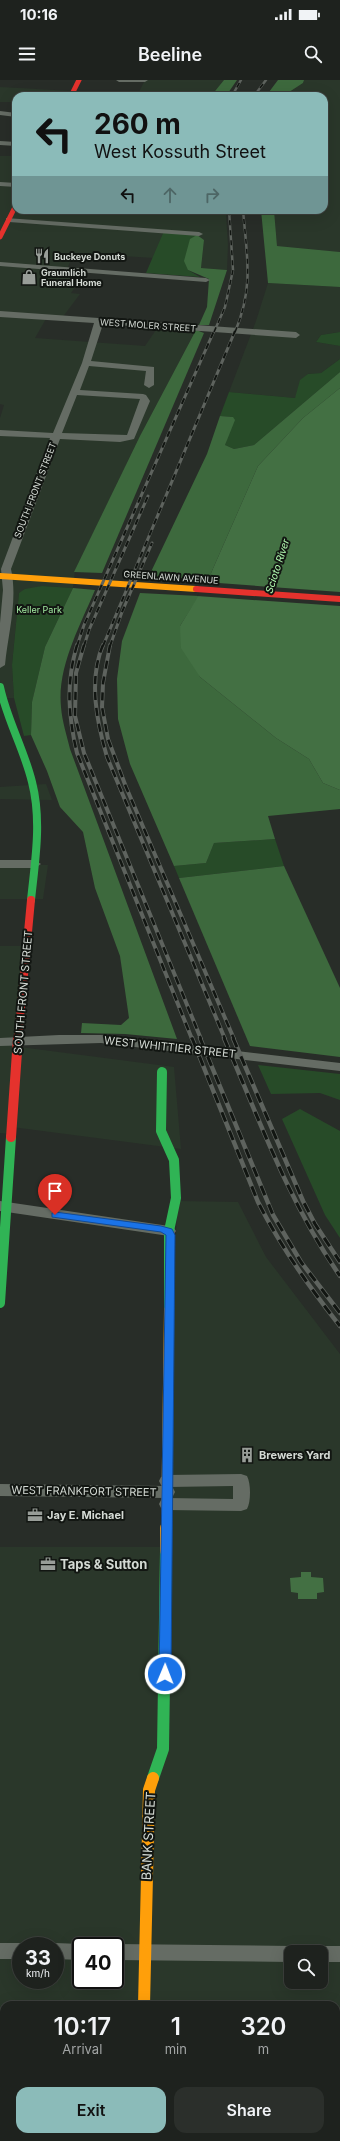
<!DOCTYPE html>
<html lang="en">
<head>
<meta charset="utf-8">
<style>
	:root { --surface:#1e221e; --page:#2b2f2b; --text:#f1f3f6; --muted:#a1a4a4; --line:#3c3f3c; --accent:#8bbbb9 }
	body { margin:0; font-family:Inter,sans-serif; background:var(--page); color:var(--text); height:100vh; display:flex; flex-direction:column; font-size:15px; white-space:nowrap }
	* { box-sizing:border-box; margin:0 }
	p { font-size:13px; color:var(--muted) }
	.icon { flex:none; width:22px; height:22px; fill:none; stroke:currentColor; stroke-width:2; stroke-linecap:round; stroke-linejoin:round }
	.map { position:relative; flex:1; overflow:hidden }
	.sheet { position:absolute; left:0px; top:1921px; width:340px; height:140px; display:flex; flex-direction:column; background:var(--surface); border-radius:12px 12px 0 0; box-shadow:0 4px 16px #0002,0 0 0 1px var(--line) }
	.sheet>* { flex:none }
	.hud { position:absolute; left:12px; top:12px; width:316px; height:122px; border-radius:12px; box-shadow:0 4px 16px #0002,0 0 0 1px var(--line); background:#8bbbb9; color:#111; overflow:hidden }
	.controls { position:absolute; left:284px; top:1865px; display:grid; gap:8px }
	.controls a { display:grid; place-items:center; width:44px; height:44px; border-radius:8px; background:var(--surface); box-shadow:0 4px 16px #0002,0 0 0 1px var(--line); font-size:20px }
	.speed { position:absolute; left:12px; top:1857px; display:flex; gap:8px; font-size:20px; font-weight:700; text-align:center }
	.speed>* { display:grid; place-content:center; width:52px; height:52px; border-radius:50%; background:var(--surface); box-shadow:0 4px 16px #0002,0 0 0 1px var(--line); line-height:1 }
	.speed small { font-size:10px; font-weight:400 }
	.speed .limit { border:2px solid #111; border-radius:6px; background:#fff; color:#111 }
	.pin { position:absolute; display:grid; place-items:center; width:34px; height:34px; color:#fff; margin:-41px -17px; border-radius:50% 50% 50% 0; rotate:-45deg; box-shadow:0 0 4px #0007 }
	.pin .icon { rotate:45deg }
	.me { position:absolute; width:44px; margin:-22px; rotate:1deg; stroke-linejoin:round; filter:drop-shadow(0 0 3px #0008) }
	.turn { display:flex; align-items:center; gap:14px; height:84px; padding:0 16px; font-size:18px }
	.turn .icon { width:52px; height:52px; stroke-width:2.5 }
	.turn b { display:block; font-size:28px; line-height:34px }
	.lanes { display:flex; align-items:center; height:38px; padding:0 16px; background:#0003; justify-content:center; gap:20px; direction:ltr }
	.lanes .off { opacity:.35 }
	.eta { display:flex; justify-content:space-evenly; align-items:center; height:68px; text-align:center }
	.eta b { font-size:24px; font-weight:600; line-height:28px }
	.cta { display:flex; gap:8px; margin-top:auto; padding:8px 16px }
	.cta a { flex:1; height:46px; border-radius:12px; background:var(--accent); color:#111; font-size:16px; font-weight:600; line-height:46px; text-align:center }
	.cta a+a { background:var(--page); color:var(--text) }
	.status { display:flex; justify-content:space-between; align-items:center; height:28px; padding:0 20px; background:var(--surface); direction:ltr }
	.status svg { height:11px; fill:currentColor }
	header { display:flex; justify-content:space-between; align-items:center; height:52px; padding:0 16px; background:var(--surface); font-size:18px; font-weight:600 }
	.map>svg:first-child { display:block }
	.built { fill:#2a372a; fill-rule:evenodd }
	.green { fill:#274b28 }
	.forest { fill:#3d693d }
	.water { fill:#437043 }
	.pier { fill:#282d28 }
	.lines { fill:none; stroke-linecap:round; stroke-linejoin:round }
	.street { fill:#656c64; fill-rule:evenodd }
	.fast-far2 { stroke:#30b455; stroke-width:8 }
	.fast-far1 { stroke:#30b455; stroke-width:10 }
	.fast { stroke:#30b455; stroke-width:12 }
	.slow-far2 { stroke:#ff9f0a; stroke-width:6 }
	.slow-far1 { stroke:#ff9f0a; stroke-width:10 }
	.slow { stroke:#ff9f0a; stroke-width:12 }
	.jam-far3 { stroke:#e5322d; stroke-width:5 }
	.jam-far2 { stroke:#e5322d; stroke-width:6 }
	.jam-far1 { stroke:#e5322d; stroke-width:8 }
	.jam { stroke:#e5322d; stroke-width:10 }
	.rail-far3-casing { stroke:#5e635e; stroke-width:2.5 }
	.rail-far2-casing { stroke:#5e635e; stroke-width:3 }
	.rail-far1-casing { stroke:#5e635e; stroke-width:4 }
	.rail-casing { stroke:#5e635e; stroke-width:4.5 }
	.rail-far3 { stroke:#121612; stroke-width:1.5; stroke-dasharray:5; stroke-linecap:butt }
	.rail-far2 { stroke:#121612; stroke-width:2; stroke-dasharray:6; stroke-linecap:butt }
	.rail-far1 { stroke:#121612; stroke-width:2.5; stroke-dasharray:8; stroke-linecap:butt }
	.rail { stroke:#121612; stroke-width:3; stroke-dasharray:10; stroke-linecap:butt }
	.route { fill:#1a73e8; stroke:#114b97 }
	.labels { text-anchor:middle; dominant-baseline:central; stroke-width:4; stroke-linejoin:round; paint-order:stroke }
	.far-poi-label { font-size:9px; font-weight:bold; fill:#d4dad4; stroke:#121612; text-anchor:start }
	.far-street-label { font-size:9px; fill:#d4dad4; stroke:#121612 }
	.far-park-label { font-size:9px; fill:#a1e9a0; stroke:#121612 }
	.far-water-label { font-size:10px; font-style:italic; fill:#b1fab0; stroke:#121612 }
	.street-label { font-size:11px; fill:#d4dad4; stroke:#121612 }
	.poi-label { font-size:11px; font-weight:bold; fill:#d4dad4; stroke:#121612; text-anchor:start }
	.near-poi-label { font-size:13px; font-weight:bold; fill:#d4dad4; stroke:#121612; text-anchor:start }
	.near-street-label { font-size:13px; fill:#d4dad4; stroke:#121612 }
</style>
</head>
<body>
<div class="status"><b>10:16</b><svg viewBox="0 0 49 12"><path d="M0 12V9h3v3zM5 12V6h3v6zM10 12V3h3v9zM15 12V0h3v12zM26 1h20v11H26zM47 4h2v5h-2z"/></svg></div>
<header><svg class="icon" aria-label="menu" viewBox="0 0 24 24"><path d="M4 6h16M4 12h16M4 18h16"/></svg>Beeline<svg class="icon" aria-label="search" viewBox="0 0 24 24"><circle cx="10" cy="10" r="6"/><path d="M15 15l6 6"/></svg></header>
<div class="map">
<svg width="340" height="2061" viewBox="0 0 340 2061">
	<rect width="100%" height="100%" fill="#282d28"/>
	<g class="built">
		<polygon points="121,0 224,0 211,16 137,16 144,2"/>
		<polygon points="304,0 340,0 340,172 277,166 274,130 324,130 324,16 283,16 303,3"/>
		<polygon points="0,7 73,11 70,16 16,16 16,22 0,22"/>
		<polygon points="0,76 16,76 16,130 86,134 87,130 214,130 215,135 226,134 228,165 227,190 201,188 204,160 164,151 154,178 74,173 67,189 87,190 71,213 80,214 62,238 47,237 35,258 145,266 158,247 196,250 140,356 75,491 73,508 42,506 19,513 12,585 14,618 0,618 0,338 4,325 0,324"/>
		<polygon points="268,203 340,207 340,252 321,255 316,262 340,266 340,279 321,293 308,294 295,318 229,312 256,241"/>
		<polygon points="46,704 52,720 0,719 0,707"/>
		<polygon points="0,784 48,785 43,819 0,819"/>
		<polygon points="0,866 29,866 20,967 174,987 181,1069 12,1047 12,1054 0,1053"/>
		<path d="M177,1121L238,1122L266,1177L340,1274V2061H0V1467H167ZM21,1866H55V1900H21ZM81,1866H115V1900H81ZM291,1872H321V1902H291ZM4,1925H336V2057H4Z"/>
	</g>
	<g class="green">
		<polygon points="164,151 197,155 188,190 200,197 146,193"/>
		<polygon points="340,252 340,266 316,262 321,255"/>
		<polygon points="340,279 340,292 254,365 234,369 225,365 233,337 220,336 229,312 295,318 300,300 308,294 321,293"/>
		<polygon points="42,506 73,508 45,567 32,622 31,655 24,656 14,618 12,585 19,513 25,509"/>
		<polygon points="275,759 284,786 179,798 174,786 206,783 214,763"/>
		<polygon points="258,985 340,994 340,1020 320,1013 271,1014"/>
		<polygon points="300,1029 340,1051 340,1158 325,1135 282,1039"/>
		<polygon points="0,2048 4,2048 4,2057 129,2057 129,2061 0,2061"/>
	</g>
	<g class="forest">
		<polygon points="224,0 237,0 226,16 211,16"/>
		<polygon points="278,0 304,0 303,3 283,16 266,16"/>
		<polygon points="261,130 274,130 277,166 340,172 340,207 268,203"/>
		<polygon points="197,155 204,160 201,188 227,190 209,245 199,245 207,227 209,199 188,190 184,181 190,159"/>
		<polygon points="196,250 204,253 102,493 74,492 140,356"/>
		<polygon points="340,292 340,308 303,338 258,386 208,500 149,496 207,374 220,336 233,337 235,340 225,365 234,369 254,365"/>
		<path d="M73,508L95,510C80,546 57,587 61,627C62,641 67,656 70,669L177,959L125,954L81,953L82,943L121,945L129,938L120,876L95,808L83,752L60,727L47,691L31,655L32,622L45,567Z"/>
		<polygon points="140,513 199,516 180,546 200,597 276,658 309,679 323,703 340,710 340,729 268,736 275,759 214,763 206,783 174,786 130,684 118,639 117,599 122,561"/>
		<polygon points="284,786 340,908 340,977 250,966 179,798"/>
	</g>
	<g class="water">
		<polygon points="340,308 340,710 323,703 309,679 276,658 200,597 181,568 180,546 208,500 258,386 303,338"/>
		<polygon points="301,1492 311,1492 311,1497 323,1498 324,1512 317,1513 317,1519 298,1519 298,1513 291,1512 290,1498 301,1497"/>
	</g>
	<polygon class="pier" points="205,502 340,512 340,526 197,516"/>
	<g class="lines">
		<g class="street">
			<polygon points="116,0 148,0 145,2 119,2"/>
			<polygon points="0,31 16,33 16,37 0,35"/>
			<polygon points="0,61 16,62 16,66 0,65"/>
			<polygon points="0,102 16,103 16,107 0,106"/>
			<polygon points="6,138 199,152 203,154 199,156 9,142 6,142"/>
			<polygon points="0,182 206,198 210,200 206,202 0,186"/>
			<path d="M0,231L296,252L300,255L296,258L103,244L91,281L154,287V305L149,308L144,305L146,291L89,286L80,310L143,314L146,315L150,321L134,359L120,362L60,359L11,489C18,521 8,553 5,585L0,588V543L3,510L1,489L50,358L0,356V350L53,353L82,283L94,243L0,237ZM77,315L140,319L127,355L62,353Z"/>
			<polygon points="0,780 35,780 41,784 35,788 0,788"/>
			<polygon points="59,955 101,955 340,983 340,991 101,963 0,966 0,958"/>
			<polygon points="0,1121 169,1146 174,1148 176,1151 174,1154 169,1156 0,1131"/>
			<path d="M241,1394L247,1396C251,1403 251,1422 247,1429L241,1431L167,1430L161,1428L159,1424L161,1420L167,1418L233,1419V1406L169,1407L173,1408L175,1412L173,1416L167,1418L0,1416V1404L165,1406L161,1405L159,1401L161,1397L167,1395Z"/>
			<polygon points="0,1863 21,1863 28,1866 21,1866 21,1879 0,1879"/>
			<polygon points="55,1863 81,1864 87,1866 81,1866 81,1880 55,1879 55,1866 48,1866"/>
			<polygon points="115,1864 291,1866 298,1868 300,1872 291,1872 291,1882 115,1880 115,1866 109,1866"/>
			<polygon points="321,1866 340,1866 340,1882 321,1882 321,1872 312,1872 314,1868"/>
			<rect x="130" y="2057" width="22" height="4"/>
		</g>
		<path class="fast-far2" d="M0,607C7,640 24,669 32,702C42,741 35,781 31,820"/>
		<g class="fast-far1">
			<polyline points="162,992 161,1051 174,1080 176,1118 169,1151 169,1230"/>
			<polyline points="0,1223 11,1057"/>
		</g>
		<polyline class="fast" points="153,1698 163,1669 166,1471"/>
		<polyline class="slow-far2" points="0,496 196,509"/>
		<polyline class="slow-far1" points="166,1449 169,1230"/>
		<g class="slow">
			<polyline points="166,1471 166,1448"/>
			<polyline points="144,1925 149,1710 153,1698"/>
		</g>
		<g class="jam-far3">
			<polyline points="71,16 79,0"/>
			<polyline points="0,157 16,125"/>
		</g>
		<polyline class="jam-far2" points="196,509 340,519"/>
		<polyline class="jam-far1" points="18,959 31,820"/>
		<polyline class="jam" points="11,1057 18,958"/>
		<g class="rail-far3-casing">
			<g id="rail-far3">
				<polyline points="232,16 241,0"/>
				<polyline points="254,16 266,0"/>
				<polyline points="214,252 225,227 233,190 229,130"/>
				<path d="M235,252C254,207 247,177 243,130"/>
			</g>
		</g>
		<g class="rail-far2-casing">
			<g id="rail-far2">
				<polyline points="77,566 84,545 214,251"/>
				<polyline points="84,566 89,550 148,416"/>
				<polyline points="103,566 235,251"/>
				<polyline points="110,566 122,532 152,463"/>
			</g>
		</g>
		<g class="rail-far1-casing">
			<g id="rail-far1">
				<path d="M77,565C66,603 68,635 77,673L192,959"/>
				<polyline points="84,565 76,593 75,636 84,673 201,959"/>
				<path d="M103,565C88,600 97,643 107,677L225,959"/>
				<polyline points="110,565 103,603 102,627 108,659 126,707 234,959"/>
			</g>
		</g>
		<g class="rail-casing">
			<g id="rail">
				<path d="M192,958L258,1122C281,1167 309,1207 340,1246"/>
				<polyline points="200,958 273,1135 301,1182 340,1233"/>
				<path d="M224,958C259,1039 289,1123 340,1196"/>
				<polyline points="233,958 303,1121 315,1144 340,1182"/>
			</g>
		</g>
		<use href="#rail-far3" class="rail-far3"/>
		<use href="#rail-far2" class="rail-far2"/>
		<use href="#rail-far1" class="rail-far1"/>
		<use href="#rail" class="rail"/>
	</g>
	<polygon class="route" points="55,1132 161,1146 172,1149 175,1155 171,1594 165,1599 159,1594 166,1155 161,1152 52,1137 52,1133"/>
	<defs>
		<g id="restaurant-bare" transform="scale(1.2)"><path d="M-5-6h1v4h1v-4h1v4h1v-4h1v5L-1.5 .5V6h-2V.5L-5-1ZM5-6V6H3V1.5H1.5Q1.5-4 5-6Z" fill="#989d98" stroke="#121612" stroke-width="2.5" paint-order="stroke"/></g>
		<g id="shop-bare" transform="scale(1.2)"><path d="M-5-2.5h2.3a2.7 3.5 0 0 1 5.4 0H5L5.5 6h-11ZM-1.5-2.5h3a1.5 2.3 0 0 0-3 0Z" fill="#989d98" stroke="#121612" stroke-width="2.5" paint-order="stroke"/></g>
		<g id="building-bare" transform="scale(1.2)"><path d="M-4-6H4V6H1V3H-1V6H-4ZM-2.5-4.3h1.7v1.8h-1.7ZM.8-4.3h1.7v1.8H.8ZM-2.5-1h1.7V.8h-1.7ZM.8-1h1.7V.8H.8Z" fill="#989d98" stroke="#121612" stroke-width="2.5" paint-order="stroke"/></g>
		<g id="office-bare" transform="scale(1.2)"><path d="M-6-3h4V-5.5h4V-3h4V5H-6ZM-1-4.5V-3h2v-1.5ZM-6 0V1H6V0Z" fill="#989d98" stroke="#121612" stroke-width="2.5" paint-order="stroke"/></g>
	</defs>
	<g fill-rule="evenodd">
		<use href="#restaurant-bare" x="42" y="176"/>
		<use href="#shop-bare" x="29" y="197"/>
		<use href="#building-bare" x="247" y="1375"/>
		<use href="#office-bare" x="35" y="1435"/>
		<use href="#office-bare" x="48" y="1484"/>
	</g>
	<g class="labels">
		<g class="far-poi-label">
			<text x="54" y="176">Buckeye Donuts</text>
			<text x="41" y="192">Graumlich<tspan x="41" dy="10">Funeral Home</tspan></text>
		</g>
		<g class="far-street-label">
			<text transform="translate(148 245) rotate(4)">WEST MOLER STREET</text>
			<text transform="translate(35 410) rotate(-69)">SOUTH FRONT STREET</text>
			<text transform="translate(171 497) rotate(4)">GREENLAWN AVENUE</text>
		</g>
		<g class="far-park-label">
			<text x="39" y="529">Keller Park</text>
		</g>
		<g class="far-water-label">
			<text transform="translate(277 486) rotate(-72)">Scioto River</text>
		</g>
		<g class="street-label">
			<text transform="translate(23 912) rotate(-85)">SOUTH FRONT STREET</text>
			<text transform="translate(170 967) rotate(6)">WEST WHITTIER STREET</text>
			<text transform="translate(84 1411) rotate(1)">WEST FRANKFORT STREET</text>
		</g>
		<g class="poi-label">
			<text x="259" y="1375">Brewers Yard</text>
			<text x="47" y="1435">Jay E. Michael</text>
		</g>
		<g class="near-poi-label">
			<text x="60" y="1484">Taps &amp; Sutton</text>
		</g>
		<g class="near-street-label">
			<text transform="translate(148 1756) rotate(-87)">BANK STREET</text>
		</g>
	</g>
</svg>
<div class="controls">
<a><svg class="icon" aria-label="search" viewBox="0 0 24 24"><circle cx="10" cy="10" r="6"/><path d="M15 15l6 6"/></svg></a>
</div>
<div class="speed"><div>33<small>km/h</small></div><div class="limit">40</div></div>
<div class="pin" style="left:55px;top:1135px;background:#d93025"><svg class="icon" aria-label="arrive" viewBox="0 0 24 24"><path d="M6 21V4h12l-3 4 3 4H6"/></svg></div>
<svg class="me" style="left:165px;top:1594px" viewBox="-20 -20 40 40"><circle r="17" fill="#1a73e8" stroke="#fff" stroke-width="3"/><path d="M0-11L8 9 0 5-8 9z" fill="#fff"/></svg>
<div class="hud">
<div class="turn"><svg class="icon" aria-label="left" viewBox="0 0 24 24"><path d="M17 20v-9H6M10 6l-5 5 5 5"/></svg><div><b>260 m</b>West Kossuth Street</div></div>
<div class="lanes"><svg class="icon" aria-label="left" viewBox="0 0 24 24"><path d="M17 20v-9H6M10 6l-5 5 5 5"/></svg><svg class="icon off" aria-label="ahead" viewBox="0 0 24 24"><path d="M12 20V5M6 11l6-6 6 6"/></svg><svg class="icon off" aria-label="right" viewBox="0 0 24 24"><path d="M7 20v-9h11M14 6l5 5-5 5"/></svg></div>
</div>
<section class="sheet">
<div class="eta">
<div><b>10:17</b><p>Arrival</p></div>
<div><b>1</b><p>min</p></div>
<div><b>320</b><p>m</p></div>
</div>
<div class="cta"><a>Exit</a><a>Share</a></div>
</section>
</div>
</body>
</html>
